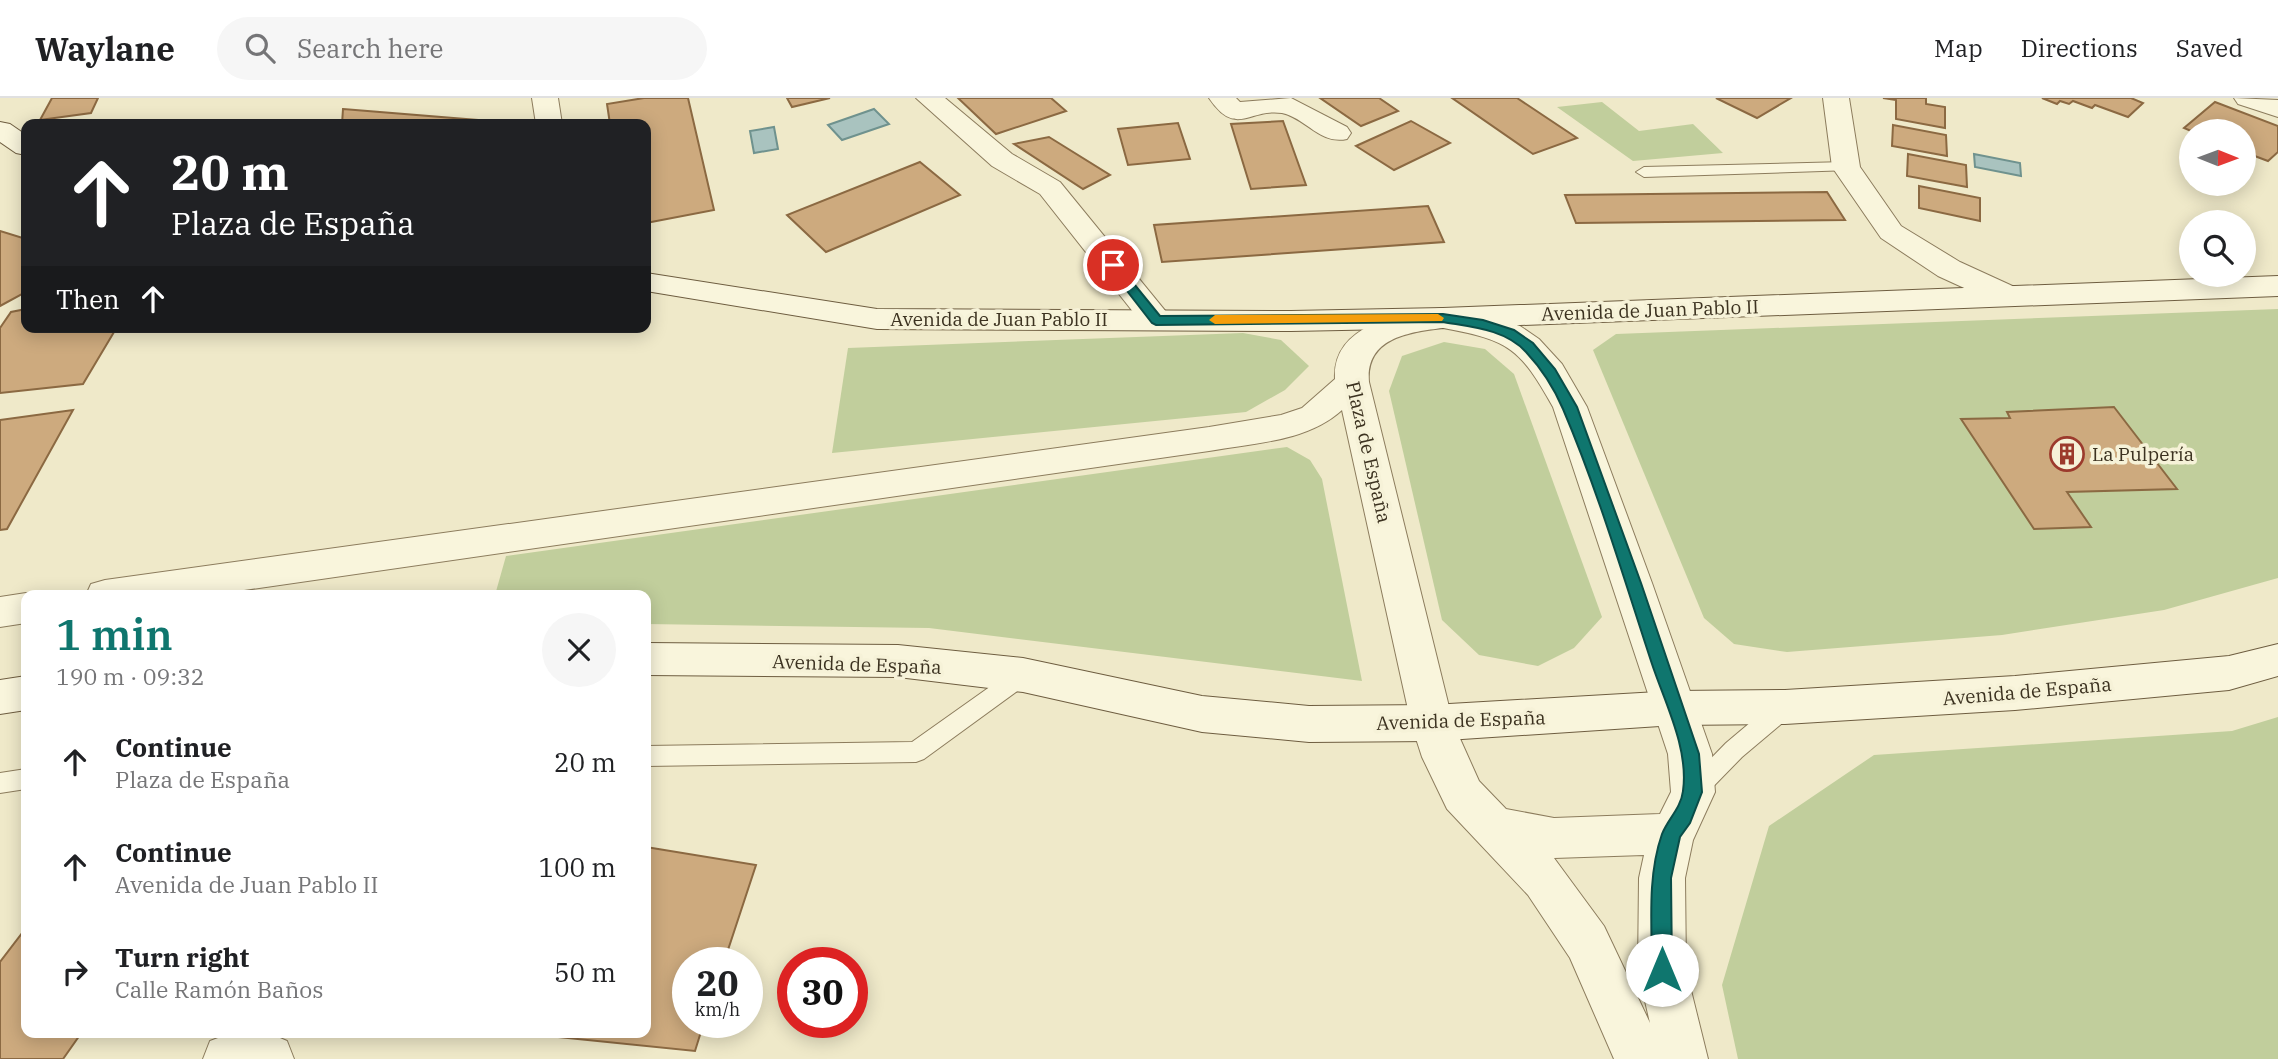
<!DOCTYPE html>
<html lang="en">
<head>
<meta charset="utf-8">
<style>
	:root { --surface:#fff; --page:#f6f6f6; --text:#202124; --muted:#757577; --line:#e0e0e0; --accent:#0f766e }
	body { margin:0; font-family:"IBM Plex Serif",serif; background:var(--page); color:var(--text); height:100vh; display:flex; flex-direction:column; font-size:26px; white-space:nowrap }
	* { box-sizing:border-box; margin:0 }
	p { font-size:23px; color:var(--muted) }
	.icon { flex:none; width:38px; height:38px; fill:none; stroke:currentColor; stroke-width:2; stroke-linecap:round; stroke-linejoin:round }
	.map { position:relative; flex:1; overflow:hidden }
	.details { position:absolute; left:21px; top:492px; width:630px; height:448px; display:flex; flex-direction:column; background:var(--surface); border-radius:14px; box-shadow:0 4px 18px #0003 }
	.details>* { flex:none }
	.top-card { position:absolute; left:21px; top:21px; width:630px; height:214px; border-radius:14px; box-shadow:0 4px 18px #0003; background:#202124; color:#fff; overflow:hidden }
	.needle { width:46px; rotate:91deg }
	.fabs { position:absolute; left:2179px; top:21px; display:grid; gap:14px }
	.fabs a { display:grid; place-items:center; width:77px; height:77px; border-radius:50%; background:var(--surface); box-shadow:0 4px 18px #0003; font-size:35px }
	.speed { position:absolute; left:672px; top:849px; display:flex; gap:14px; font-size:35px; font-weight:700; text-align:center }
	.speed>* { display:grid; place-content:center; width:91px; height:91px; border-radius:50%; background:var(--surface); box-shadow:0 4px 18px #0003; line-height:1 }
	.speed small { font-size:18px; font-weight:400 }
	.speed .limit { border:10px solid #d22; background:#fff; color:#111 }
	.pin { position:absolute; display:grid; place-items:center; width:60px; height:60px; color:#fff; margin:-30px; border:4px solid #fff; border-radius:50%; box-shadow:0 2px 7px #0007 }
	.me { position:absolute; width:77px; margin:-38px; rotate:0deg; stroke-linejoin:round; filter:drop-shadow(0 0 5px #0008) }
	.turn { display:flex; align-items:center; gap:24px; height:147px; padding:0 35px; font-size:32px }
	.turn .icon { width:91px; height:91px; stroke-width:2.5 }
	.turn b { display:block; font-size:49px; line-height:60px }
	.then { display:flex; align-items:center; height:66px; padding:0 35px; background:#0003; gap:14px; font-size:26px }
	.round { display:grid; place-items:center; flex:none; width:74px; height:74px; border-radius:37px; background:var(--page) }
	.summary { display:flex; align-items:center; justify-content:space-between; height:119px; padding:0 35px }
	h1 { font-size:42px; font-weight:600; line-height:52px; color:var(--accent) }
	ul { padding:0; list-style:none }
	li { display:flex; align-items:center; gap:21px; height:105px; padding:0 35px }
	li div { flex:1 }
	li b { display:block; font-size:26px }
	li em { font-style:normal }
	header { display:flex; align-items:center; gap:42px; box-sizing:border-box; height:98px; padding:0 35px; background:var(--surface); border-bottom:2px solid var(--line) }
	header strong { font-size:33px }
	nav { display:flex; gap:38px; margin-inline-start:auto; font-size:24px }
	.search { width:490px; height:63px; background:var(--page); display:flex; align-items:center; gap:18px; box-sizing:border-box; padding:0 24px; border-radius:38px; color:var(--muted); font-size:26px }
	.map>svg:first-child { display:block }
	.green { fill:#c1ce9c }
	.water { fill:#a9c3bf; stroke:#6f928e; stroke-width:2 }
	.building { fill:#cdaa7e; stroke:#8b6942; stroke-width:2 }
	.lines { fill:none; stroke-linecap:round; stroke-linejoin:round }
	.lane-casing { stroke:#8c7c5d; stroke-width:2 }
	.street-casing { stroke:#8c7c5d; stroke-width:2 }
	.secondary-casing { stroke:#6e5d40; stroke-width:2 }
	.lane { fill:#f9f5dc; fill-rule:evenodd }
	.street { fill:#f9f5dc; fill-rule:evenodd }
	.secondary { fill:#f9f5dc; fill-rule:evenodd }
	.route { fill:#0f766e; stroke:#0a4d48; stroke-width:2 }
	.slow { fill:#f59e0b }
	.labels { text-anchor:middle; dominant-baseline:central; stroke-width:7; stroke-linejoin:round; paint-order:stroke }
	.street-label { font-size:19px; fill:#3c3220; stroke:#f6f2d8 }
	.poi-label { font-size:19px; fill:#3c3220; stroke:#f6f2d8; text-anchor:start }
</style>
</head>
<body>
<header>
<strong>Waylane</strong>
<div class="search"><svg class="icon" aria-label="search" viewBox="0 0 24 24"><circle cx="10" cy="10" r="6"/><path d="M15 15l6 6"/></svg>Search here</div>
<nav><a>Map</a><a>Directions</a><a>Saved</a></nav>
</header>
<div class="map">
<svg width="2278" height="961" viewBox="0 0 2278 961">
	<rect width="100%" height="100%" fill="#efe9c9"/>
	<g class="green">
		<polygon points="1602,4 1639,33 1693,26 1723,55 1633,63 1557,9"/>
		<polygon points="2278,211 2278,480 2164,512 2002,537 1787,554 1734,546 1704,520 1593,252 1616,236"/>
		<polygon points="1243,235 1281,242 1309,268 1285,292 1246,314 832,355 848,250"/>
		<polygon points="1444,244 1485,251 1514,276 1602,519 1574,550 1538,568 1479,557 1442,522 1389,293 1402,258"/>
		<polygon points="1287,349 1310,362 1322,381 1362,583 929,530 646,526 646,497 495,497 506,458"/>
		<polygon points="2278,619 2278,961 1738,961 1722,887 1769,728 1874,657 2232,633"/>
	</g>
	<g class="water">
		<polygon points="874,11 889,26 842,42 828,27"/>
		<polygon points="774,29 778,51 754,55 750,33"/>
		<polygon points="1974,56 2020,65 2021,78 1975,69"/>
	</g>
	<g class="building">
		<polygon points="52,0 98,0 91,15 40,22"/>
		<polygon points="644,0 688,0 714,112 646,125 646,26 610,26 607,6"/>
		<polygon points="787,0 830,0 792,9"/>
		<polygon points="958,0 1051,0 1066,13 996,36"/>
		<polygon points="1320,0 1379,0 1398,13 1361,28"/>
		<polygon points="1452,0 1517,0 1577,40 1533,56"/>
		<polygon points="1716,0 1791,0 1757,20"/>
		<polygon points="1883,0 1926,0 1926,6 1945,9 1945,30 1896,21 1896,2"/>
		<polygon points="2042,0 2131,0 2143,5 2128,19 2095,7 2092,10 2073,3 2069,6 2060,3 2057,6"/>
		<polygon points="2215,4 2278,28 2278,54 2268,63 2244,54 2244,33 2191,33 2184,30"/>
		<polygon points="343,11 502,24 502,26 342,26"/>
		<polygon points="1283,23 1306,87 1251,91 1231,26"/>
		<polygon points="1411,23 1450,45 1394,72 1356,48"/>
		<polygon points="1178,25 1190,61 1128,67 1118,31"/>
		<polygon points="1893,27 1946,37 1947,58 1892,48"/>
		<polygon points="1049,39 1110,77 1083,91 1014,46"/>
		<polygon points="1908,56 1966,67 1967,89 1907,78"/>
		<polygon points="920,64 960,97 826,154 787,117"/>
		<polygon points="1919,88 1980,100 1980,123 1919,110"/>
		<polygon points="1827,94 1845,122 1576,125 1565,97"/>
		<polygon points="1428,108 1444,144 1162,164 1154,127"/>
		<polygon points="0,133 26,141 26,194 0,208"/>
		<polygon points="26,211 26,229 117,229 83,286 0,295 0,230 11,214"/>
		<polygon points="2114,309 2177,391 2067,394 2091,429 2034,431 1961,321 2010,320 2007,314"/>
		<polygon points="73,312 7,431 0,432 0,322"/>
		<polygon points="646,749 756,767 724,864 688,864 688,924 704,924 695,953 509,934 646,934"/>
		<polygon points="26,830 26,934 82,934 63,961 0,961 0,864"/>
	</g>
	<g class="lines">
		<g class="lane-casing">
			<g id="lane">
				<polygon points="1846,64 1851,66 1854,69 1851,72 1644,79 1636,74 1644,69"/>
				<polygon points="1023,568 1031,571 1034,577 1031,583 924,661 916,664 646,668 646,648 912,644 1015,571"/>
				<polygon points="1785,600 1793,602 1796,609 1793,616 1742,659 1702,700 1694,703 1686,700 1682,693 1686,686 1726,645 1777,602"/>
				<polygon points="26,671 26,691 0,695 0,675"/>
			</g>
		</g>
		<g class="street-casing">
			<g id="street">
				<polygon points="532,0 558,0 562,26 536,26"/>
				<polygon points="916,0 945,0 1012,56 1060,84 1167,215 1172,222 1167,229 1156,232 1145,229 1040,96 992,68"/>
				<path d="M1209,0H1236L1240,4L1291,0L1347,29L1351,35L1347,41C1320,47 1306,20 1282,15C1249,10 1236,40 1209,0Z"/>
				<polygon points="1823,0 1849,0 1860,69 1901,128 1960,164 2019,191 2024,198 2019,205 2008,208 1997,205 1938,178 1881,140 1832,69"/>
				<polygon points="2234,0 2278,2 2278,19 2238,6"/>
				<path d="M1443,210L1483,217L1520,228L1539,241L1562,266L1587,309L1652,485L1712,656L1715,694L1693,742L1685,780L1686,872L1708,961H1614L1570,860L1528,797L1447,711L1422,659L1411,625L1342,312C1307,344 1253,345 1209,353L210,497H86L91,486L105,482L1209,329L1281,317L1302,310L1335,281C1332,225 1403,215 1443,210ZM1443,230C1509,242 1520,250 1553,309L1668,656L1671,694L1660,716L1554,720L1506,711L1479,683L1453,625L1369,284C1365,240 1409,234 1443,230ZM1644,757L1639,780L1638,872L1650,925L1604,828L1554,760Z"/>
				<polygon points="26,495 33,497 26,497 26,525 0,529 0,499"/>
				<polygon points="266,934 287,943 294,961 203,961 210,943 234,934"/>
			</g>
		</g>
		<g class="secondary-casing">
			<g id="secondary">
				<polygon points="0,24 10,26 26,37 26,57 16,55 0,44"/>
				<polygon points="646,175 877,211 1291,213 1443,210 2278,178 2278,198 1443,230 1291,233 877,231 646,193"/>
				<polygon points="646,545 898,547 1023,560 1202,598 1309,608 1432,607 1675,593 1785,592 2015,578 2229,558 2278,546 2278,578 2229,592 2015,612 1785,626 1675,627 1432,643 1309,644 1202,634 1023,594 898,579 646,577"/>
				<polygon points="26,578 26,612 0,616 0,582"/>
			</g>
		</g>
		<use href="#lane" class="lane"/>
		<use href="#street" class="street"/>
		<use href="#secondary" class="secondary"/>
	</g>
	<path class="route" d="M1113,164L1117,165L1160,218L1443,216L1483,222L1514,232L1533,245L1555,271L1577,309L1641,485L1699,656L1702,694L1690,725L1680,739L1671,780L1672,872L1669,879L1662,882L1655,879L1652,872C1652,827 1647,779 1662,736C1668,721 1681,710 1683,693C1689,651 1665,605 1652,566C1624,481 1598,393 1563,311C1554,290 1541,270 1526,254C1505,231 1471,229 1443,224L1156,227L1152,225L1107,167Z"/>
	<polygon class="slow" points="1438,216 1444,220 1442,223 1215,226 1209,222 1215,217"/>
	<defs>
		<g id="building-ring" transform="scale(1.75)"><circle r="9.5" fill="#f6f2d8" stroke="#9c3a2c" stroke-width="1.5"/><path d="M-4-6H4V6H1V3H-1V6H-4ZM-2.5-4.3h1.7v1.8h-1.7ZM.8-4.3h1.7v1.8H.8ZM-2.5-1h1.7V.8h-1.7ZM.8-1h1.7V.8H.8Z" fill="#9c3a2c"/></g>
	</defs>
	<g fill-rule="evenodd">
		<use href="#building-ring" x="2067" y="356"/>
	</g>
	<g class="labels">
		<g class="street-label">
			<text transform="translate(1650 212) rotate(-2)">Avenida de Juan Pablo II</text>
			<text x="999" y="221">Avenida de Juan Pablo II</text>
			<text transform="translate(1369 354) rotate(77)">Plaza de España</text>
			<text transform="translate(857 566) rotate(2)">Avenida de España</text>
			<text transform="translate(2027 593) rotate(-5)">Avenida de España</text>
			<text transform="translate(1461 622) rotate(-2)">Avenida de España</text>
		</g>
		<g class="poi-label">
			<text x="2092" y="356">La Pulpería</text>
		</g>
	</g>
</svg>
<div class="fabs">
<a><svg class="needle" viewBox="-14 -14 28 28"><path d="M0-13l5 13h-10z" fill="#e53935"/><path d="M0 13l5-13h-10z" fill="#757577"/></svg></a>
<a><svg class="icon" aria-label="search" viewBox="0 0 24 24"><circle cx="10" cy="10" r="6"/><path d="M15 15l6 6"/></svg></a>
</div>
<div class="speed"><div>20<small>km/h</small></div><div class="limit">30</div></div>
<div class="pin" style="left:1113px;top:167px;background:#d93025"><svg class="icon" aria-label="arrive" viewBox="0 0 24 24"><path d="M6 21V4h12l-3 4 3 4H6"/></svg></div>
<svg class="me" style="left:1662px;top:872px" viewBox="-20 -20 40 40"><circle r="19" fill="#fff"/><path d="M0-13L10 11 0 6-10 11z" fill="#0f766e"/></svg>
<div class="top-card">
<div class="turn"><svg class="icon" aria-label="ahead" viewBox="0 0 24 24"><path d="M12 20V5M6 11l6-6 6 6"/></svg><div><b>20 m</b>Plaza de España</div></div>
<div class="then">Then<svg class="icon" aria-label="ahead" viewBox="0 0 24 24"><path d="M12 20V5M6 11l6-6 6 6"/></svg></div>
</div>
<section class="details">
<div class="summary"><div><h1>1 min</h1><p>190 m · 09:32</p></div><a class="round"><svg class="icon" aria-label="close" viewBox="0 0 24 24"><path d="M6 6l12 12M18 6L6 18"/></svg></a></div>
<ul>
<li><svg class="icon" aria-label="ahead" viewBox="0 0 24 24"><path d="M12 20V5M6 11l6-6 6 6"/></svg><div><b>Continue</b><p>Plaza de España</p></div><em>20 m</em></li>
<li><svg class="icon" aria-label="ahead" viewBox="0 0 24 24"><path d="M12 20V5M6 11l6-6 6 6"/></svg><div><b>Continue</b><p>Avenida de Juan Pablo II</p></div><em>100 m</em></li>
<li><svg class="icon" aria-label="right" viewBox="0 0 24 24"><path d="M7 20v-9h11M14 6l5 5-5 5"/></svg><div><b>Turn right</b><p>Calle Ramón Baños</p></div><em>50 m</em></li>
</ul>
</section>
</div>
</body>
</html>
